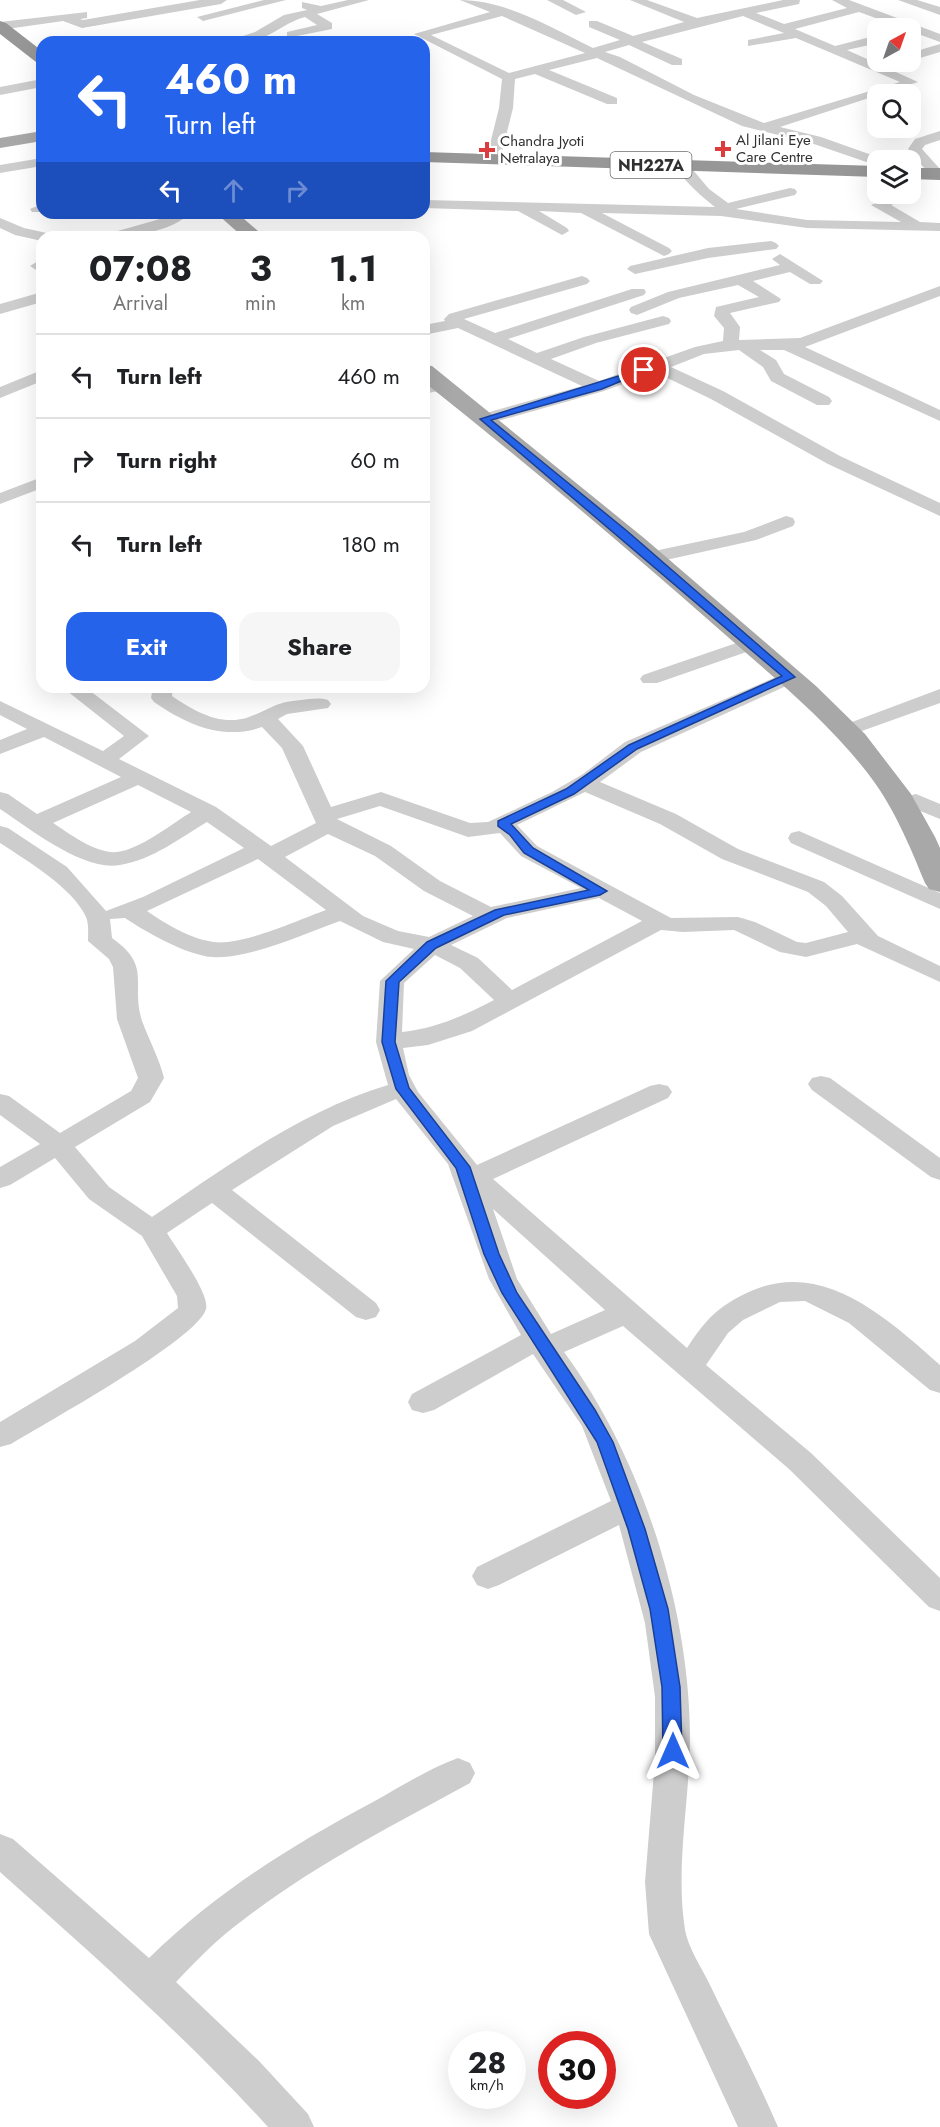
<!DOCTYPE html>
<html lang="en">
<head>
<meta charset="utf-8">
<style>
	:root { --surface:#fff; --page:#f6f6f6; --text:#202124; --muted:#757577; --line:#e0e0e0; --accent:#2563eb }
	body { margin:0; font-family:Jost,sans-serif; background:var(--page); color:var(--text); height:100vh; display:flex; flex-direction:column; font-size:22px; white-space:nowrap }
	* { box-sizing:border-box; margin:0 }
	p { font-size:20px; color:var(--muted) }
	.icon { flex:none; width:33px; height:33px; fill:none; stroke:currentColor; stroke-width:2; stroke-linecap:round; stroke-linejoin:round }
	.map { position:relative; flex:1; overflow:hidden }
	.details { position:absolute; left:36px; top:231px; width:394px; height:462px; display:flex; flex-direction:column; background:var(--surface); border-radius:18px; box-shadow:0 6px 24px #0002 }
	.details>* { flex:none }
	.hud { position:absolute; left:36px; top:36px; width:394px; height:183px; border-radius:18px; box-shadow:0 6px 24px #0002; background:#2563eb; color:#fff; overflow:hidden }
	.needle { width:39px; rotate:40deg }
	.tools { position:absolute; left:867px; top:18px; display:grid; gap:12px }
	.tools a { display:grid; place-items:center; width:54px; height:54px; border-radius:12px; background:var(--surface); box-shadow:0 6px 24px #0002; font-size:30px }
	.speed { position:absolute; left:448px; top:2031px; display:flex; gap:12px; font-size:30px; font-weight:700; text-align:center }
	.speed>* { display:grid; place-content:center; width:78px; height:78px; border-radius:50%; background:var(--surface); box-shadow:0 6px 24px #0002; line-height:1 }
	.speed small { font-size:15px; font-weight:400 }
	.speed .limit { border:9px solid #d22; background:#fff; color:#111 }
	.pin { position:absolute; display:grid; place-items:center; width:51px; height:51px; color:#fff; margin:-26px; border:3px solid #fff; border-radius:50%; box-shadow:0 2px 6px #0007 }
	.me { position:absolute; width:66px; margin:-33px; rotate:0deg; stroke-linejoin:round; filter:drop-shadow(0 0 4px #0008) }
	.turn { display:flex; align-items:center; gap:21px; height:126px; padding:0 30px; font-size:27px }
	.turn .icon { width:78px; height:78px; stroke-width:2.5 }
	.turn b { display:block; font-size:42px; line-height:51px }
	.lanes { display:flex; align-items:center; height:57px; padding:0 30px; background:#0003; justify-content:center; gap:30px; direction:ltr }
	.lanes .off { opacity:.35 }
	.eta { display:flex; justify-content:space-evenly; align-items:center; height:102px; text-align:center }
	.eta b { font-size:36px; font-weight:700; line-height:42px }
	.cta { display:flex; gap:12px; margin-top:auto; padding:12px 30px }
	.cta a { flex:1; height:69px; border-radius:18px; background:var(--accent); color:#fff; font-size:24px; font-weight:700; line-height:69px; text-align:center }
	.cta a+a { background:var(--page); color:var(--text) }
	ul { padding:0; list-style:none }
	li { display:flex; align-items:center; gap:18px; height:84px; padding:0 30px; border-top:2px solid var(--line) }
	li div { flex:1 }
	li b { display:block; font-size:22px }
	li em { font-style:normal }
	.map>svg:first-child { display:block }
	.lines { fill:none; stroke-linecap:round; stroke-linejoin:round }
	.minor { fill:#cdcdcd; fill-rule:evenodd }
	.major { fill:#a8a8a8; fill-rule:evenodd }
	.highway { fill:#979797; fill-rule:evenodd }
	.route { fill:#2563eb; stroke:#184099; stroke-width:1.5 }
	.poi-dot { fill:#dd3c3e; stroke:#fff; stroke-width:2 }
	.labels { text-anchor:middle; dominant-baseline:central; stroke-width:6; stroke-linejoin:round; paint-order:stroke }
	.far-poi-label { font-size:15px; fill:#303030; stroke:#fff; text-anchor:start }
	.shield { fill:#fff; stroke:#6e6e6e; stroke-width:1.5 }
	.shield-label { font-size:16px; font-weight:bold; fill:#303030 }
</style>
</head>
<body>
<div class="map">
<svg width="940" height="2127" viewBox="0 0 940 2127">
	<rect width="100%" height="100%" fill="#fff"/>
	<g class="lines">
		<g class="minor">
			<polygon points="200,0 227,0 221,4 82,28 63,21 0,30 0,22 87,12 87,18 80,19 83,20"/>
			<polygon points="264,0 286,0 203,21 197,17"/>
			<path d="M348,0H369L317,14L332,23V29L287,38V32L317,25L305,17C289,21 277,32 262,38C250,42 238,42 225,42L255,32L284,15L307,10L302,8V2L321,6Z"/>
			<path d="M460,0C506,0 552,28 593,48L620,40L589,27V21H597L633,36L684,22L630,0H647L697,18L783,0H800L799,4L756,13L784,24L847,8L832,0H849L940,34V42L910,31V28H903L859,12L795,29L835,46L878,35V43L847,50L918,82L780,127L821,137L883,159L878,160V166L811,143L742,126L597,58L549,70L617,98V104H607L535,74L515,79L513,108L500,160L493,164L486,160L499,108L502,79L414,34L490,12ZM502,16L585,53L509,73L431,35ZM743,16L784,33L748,40V46L796,38L900,82L764,123L694,95L620,57L605,52L629,45L672,65H682V59L642,42Z"/>
			<polygon points="547,0 563,0 586,12 576,15"/>
			<polygon points="898,0 917,0 940,7 940,15"/>
			<polygon points="940,44 940,52 910,61 910,53"/>
			<polygon points="42,79 42,87 0,95 0,87"/>
			<polygon points="940,131 940,140 925,145 922,149 940,169 940,178 932,177 908,149 915,139"/>
			<polygon points="42,158 42,166 0,173 0,165"/>
			<path d="M683,163L688,164L709,189L728,203L790,188L795,189L797,192L795,195L736,209L807,220L901,222L871,205L897,194L914,191L916,194L914,197L891,205L920,222L940,223V231L807,228L721,216L602,213L669,248L672,251L669,254L664,256L581,213L539,211L567,228L569,231L562,235L518,211L424,208V200L715,207C706,200 675,175 678,164Z"/>
			<polygon points="42,204 42,212 32,212 30,209"/>
			<path d="M171,213H189C174,232 128,237 105,237L107,234L160,219Z"/>
			<polygon points="0,218 24,228 51,234 53,237 42,237 42,241 15,235 0,228"/>
			<polygon points="771,241 776,243 779,246 776,249 708,258 635,274 627,269 630,266 708,248"/>
			<polygon points="780,254 823,281 820,284 810,284 790,272 753,281 781,299 779,302 730,313 740,327 739,340 800,338 940,286 940,296 805,347 940,410 940,421 784,350 760,350 776,360 784,374 829,397 832,401 829,405 817,405 771,381 763,367 739,350 704,354 671,367 723,391 840,456 940,503 940,516 828,464 711,399 655,372 604,391 491,423 479,423 476,419 479,415 582,386 458,328 424,335 424,325 445,321 444,319 449,314 582,276 587,278 590,281 587,284 464,319 495,333 632,289 644,289 646,292 644,295 508,339 537,353 584,337 663,316 669,318 671,321 669,324 596,343 551,359 599,381 695,347 723,341 724,328 714,316 716,307 759,297 738,285 679,298 637,315 631,313 629,310 631,307 668,292 780,265 772,259"/>
			<polygon points="38,261 42,262 42,274 30,266"/>
			<polygon points="42,292 42,302 0,314 0,304"/>
			<polygon points="42,370 42,381 0,398 0,387"/>
			<polygon points="441,380 449,385 447,389 424,394 424,384"/>
			<polygon points="42,477 42,488 0,504 0,493"/>
			<polygon points="786,516 793,518 795,522 793,526 756,540 666,560 656,554 659,550 744,532"/>
			<polygon points="751,638 758,640 761,644 758,648 657,683 643,683 640,679 643,675"/>
			<path d="M790,671L797,673L800,677L797,681L641,752L600,782L676,814L738,849L824,882L842,896L878,936L940,966V982L857,944L806,957L780,952L734,930L683,932L661,930L472,1031L428,1045L403,1048L409,1075L418,1092L477,1165L650,1086L659,1084L668,1086L672,1092L668,1098L493,1179L687,1348C706,1319 718,1306 751,1291C824,1259 888,1319 940,1365V1393L930,1390L849,1323L805,1301L780,1302L743,1320L728,1333L706,1365L811,1453L940,1578V1611L929,1607L789,1469L623,1326L564,1352C641,1456 689,1605 690,1735C690,1800 675,1865 685,1930C688,1947 701,1967 709,1983C732,2031 757,2078 778,2127H738L649,1934L645,1882L655,1760V1697L645,1623L619,1525L499,1585L488,1589L477,1585L472,1576L477,1567L611,1501L582,1426L533,1354L434,1410L423,1413L412,1410L408,1402L412,1394L521,1335L489,1279L448,1164L396,1099L333,1126L232,1190L376,1303L380,1310L376,1317L366,1320L356,1317L212,1203L167,1233C176,1248 210,1294 206,1309C198,1339 44,1424 11,1444L0,1447V1422L135,1341L178,1308L177,1296L142,1236L89,1199L55,1158L10,1185L0,1188V1167L40,1144L0,1115V1094L9,1096L60,1133L131,1091L138,1078L117,1019L113,967L109,959L88,941C88,934 89,924 86,917C73,888 26,860 0,843V826L8,828L67,867L106,911L143,897L244,848L207,822C180,838 152,860 120,865C84,872 29,828 0,809V792L8,794L37,814L121,777L44,737L0,754V740L27,729L0,715V701L103,751L124,736L62,687H85L149,736L119,759L216,807L271,846L316,823L282,748L262,727C222,741 186,724 154,702L151,698L153,687H173L172,696C194,711 221,727 249,717C271,709 275,702 301,700C310,699 319,697 328,700L331,704L328,708L287,714L278,719L303,746L331,807L381,792L470,823L488,822L552,792L583,774L625,742ZM138,785L191,812C172,824 139,850 117,852C96,854 70,834 53,823ZM585,792L660,824L722,859L808,892L826,906L848,932L806,943L797,942L755,922L738,917L671,918L537,846L517,825ZM380,806L468,837L500,833L521,856L581,888L491,907L440,881L391,846L337,819ZM328,834L375,856L424,891L473,916L429,937L398,931L363,916L285,857ZM258,859L326,910C298,920 242,946 214,942C190,939 166,924 147,911ZM599,898L642,921L512,990L478,958L451,945L507,918ZM125,918C146,932 186,955 212,957C248,960 306,933 340,921L383,942L414,949L380,981L376,1042L388,1085C301,1111 226,1167 152,1217L109,1187L75,1147L150,1102L164,1078C159,1058 149,1040 142,1021C130,983 153,967 112,938L110,919ZM435,955L460,968L494,1000C463,1016 437,1028 402,1032L404,983ZM493,1209L605,1310L551,1334L517,1279Z"/>
			<polygon points="940,689 940,703 859,732 852,730 848,726 852,722"/>
			<polygon points="916,794 940,804 940,819 908,806 905,801 908,796"/>
			<polygon points="799,831 940,893 940,909 791,843 788,838 791,833"/>
			<polygon points="821,1076 830,1078 940,1158 940,1180 931,1177 812,1090 808,1084 812,1078"/>
			<path d="M458,1758L470,1763L475,1773L470,1783C393,1825 313,1866 243,1920C218,1938 197,1960 176,1982L259,2061L308,2114L314,2127H268C185,2036 92,1954 0,1872V1834L13,1839L149,1958C218,1891 289,1847 373,1802C400,1787 428,1769 458,1758Z"/>
		</g>
		<g class="major">
			<polygon points="42,131 42,141 0,148 0,138"/>
			<polygon points="216,213 237,213 265,237 243,237"/>
			<path d="M424,365L432,366L644,538L816,686L865,734L911,794L935,837L940,848V892L929,889L925,883C909,844 893,805 866,771C822,715 766,671 713,624C619,541 522,460 424,382Z"/>
		</g>
		<g class="highway">
			<polygon points="0,21 6,23 42,51 42,64 36,62 0,34"/>
			<polygon points="424,152 878,166 878,177 424,162"/>
			<polygon points="910,168 940,168 940,180 910,179"/>
		</g>
	</g>
	<polygon class="route" points="641,369 648,370 602,389 491,420 627,531 795,677 637,749 574,794 511,824 533,848 607,891 600,895 504,915 436,948 399,982 395,1042 409,1088 470,1167 499,1254 517,1293 595,1410 613,1442 645,1529 668,1609 680,1687 682,1751 679,1757 673,1759 666,1757 663,1751 662,1687 650,1609 628,1529 597,1442 502,1293 484,1254 456,1168 396,1089 382,1042 386,981 427,942 495,910 589,890 524,853 510,835 498,826 498,821 566,789 629,745 782,676 480,419"/>
	<g class="poi-dot">
		<path d="M720 140h6v6h6v6h-6v6h-6v-6h-6v-6h6z"/>
		<path d="M484 141h6v6h6v6h-6v6h-6v-6h-6v-6h6z"/>
	</g>
	<g class="labels">
		<g class="far-poi-label">
			<text x="736" y="140">Al Jilani Eye<tspan x="736" dy="17">Care Centre</tspan></text>
			<text x="500" y="141">Chandra Jyoti<tspan x="500" dy="17">Netralaya</tspan></text>
		</g>
		<rect class="shield" x="610.5" y="152" width="81" height="26" rx="4.5"/>
		<g class="shield-label">
			<text x="651" y="165">NH227A</text>
		</g>
	</g>
</svg>
<div class="tools">
<a><svg class="needle" viewBox="-14 -14 28 28"><path d="M0-13l5 13h-10z" fill="#e53935"/><path d="M0 13l5-13h-10z" fill="#757577"/></svg></a>
<a><svg class="icon" aria-label="search" viewBox="0 0 24 24"><circle cx="10" cy="10" r="6"/><path d="M15 15l6 6"/></svg></a>
<a><svg class="icon" aria-label="layers" viewBox="0 0 24 24"><path d="M12 4l9 5-9 5-9-5zM3 14l9 5 9-5"/></svg></a>
</div>
<div class="speed"><div>28<small>km/h</small></div><div class="limit">30</div></div>
<div class="pin" style="left:644px;top:370px;background:#d93025"><svg class="icon" aria-label="arrive" viewBox="0 0 24 24"><path d="M6 21V4h12l-3 4 3 4H6"/></svg></div>
<svg class="me" style="left:673px;top:1751px" viewBox="-20 -20 40 40"><path d="M0-17L14 15 0 8-14 15z" fill="#2563eb" stroke="#fff" stroke-width="4"/></svg>
<div class="hud">
<div class="turn"><svg class="icon" aria-label="left" viewBox="0 0 24 24"><path d="M17 20v-9H6M10 6l-5 5 5 5"/></svg><div><b>460 m</b>Turn left</div></div>
<div class="lanes"><svg class="icon" aria-label="left" viewBox="0 0 24 24"><path d="M17 20v-9H6M10 6l-5 5 5 5"/></svg><svg class="icon off" aria-label="ahead" viewBox="0 0 24 24"><path d="M12 20V5M6 11l6-6 6 6"/></svg><svg class="icon off" aria-label="right" viewBox="0 0 24 24"><path d="M7 20v-9h11M14 6l5 5-5 5"/></svg></div>
</div>
<section class="details">
<div class="eta">
<div><b>07:08</b><p>Arrival</p></div>
<div><b>3</b><p>min</p></div>
<div><b>1.1</b><p>km</p></div>
</div>
<ul>
<li><svg class="icon" aria-label="left" viewBox="0 0 24 24"><path d="M17 20v-9H6M10 6l-5 5 5 5"/></svg><div><b>Turn left</b></div><em>460 m</em></li>
<li><svg class="icon" aria-label="right" viewBox="0 0 24 24"><path d="M7 20v-9h11M14 6l5 5-5 5"/></svg><div><b>Turn right</b></div><em>60 m</em></li>
<li><svg class="icon" aria-label="left" viewBox="0 0 24 24"><path d="M17 20v-9H6M10 6l-5 5 5 5"/></svg><div><b>Turn left</b></div><em>180 m</em></li>
</ul>
<div class="cta"><a>Exit</a><a>Share</a></div>
</section>
</div>
</body>
</html>
